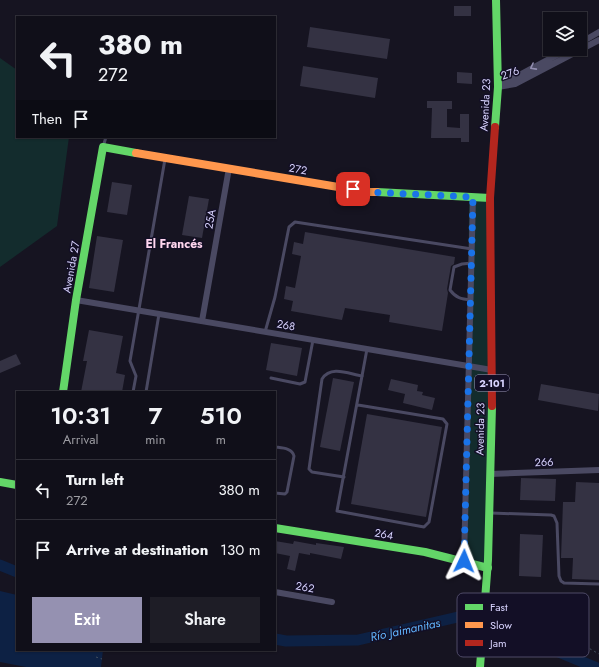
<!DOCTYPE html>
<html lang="en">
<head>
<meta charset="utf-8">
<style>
	:root { --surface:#100f19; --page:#1e1d26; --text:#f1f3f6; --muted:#9c9ca2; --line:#302f38; --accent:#9591b1 }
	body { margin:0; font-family:Jost,sans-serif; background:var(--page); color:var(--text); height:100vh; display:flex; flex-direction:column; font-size:15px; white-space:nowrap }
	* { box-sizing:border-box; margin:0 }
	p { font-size:13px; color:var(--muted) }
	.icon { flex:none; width:22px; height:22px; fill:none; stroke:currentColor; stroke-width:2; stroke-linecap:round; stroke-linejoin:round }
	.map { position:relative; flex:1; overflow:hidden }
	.panel { position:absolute; left:16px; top:391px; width:260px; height:260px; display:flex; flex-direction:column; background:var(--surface); border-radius:0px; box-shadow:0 1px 3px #0004,0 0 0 1px var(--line) }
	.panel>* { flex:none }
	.hud { position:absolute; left:16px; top:16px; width:260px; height:122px; border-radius:0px; box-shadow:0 1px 3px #0004,0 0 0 1px var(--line); background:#100f19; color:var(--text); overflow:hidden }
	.tools { position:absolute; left:543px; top:12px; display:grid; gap:8px }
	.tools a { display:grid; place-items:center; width:44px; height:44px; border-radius:0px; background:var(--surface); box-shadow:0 1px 3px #0004,0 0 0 1px var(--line); font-size:20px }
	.pin { position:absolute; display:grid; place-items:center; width:34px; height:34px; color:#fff; margin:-17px; border-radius:8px; box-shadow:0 2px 6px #0006 }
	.me { position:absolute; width:44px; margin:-22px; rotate:2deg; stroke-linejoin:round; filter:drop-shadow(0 0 3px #0008) }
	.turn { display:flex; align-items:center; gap:14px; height:84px; padding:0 16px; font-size:18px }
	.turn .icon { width:52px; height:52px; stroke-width:2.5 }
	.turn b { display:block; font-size:28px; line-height:34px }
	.then { display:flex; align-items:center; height:38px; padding:0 16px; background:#0003; gap:8px; font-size:15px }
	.eta { display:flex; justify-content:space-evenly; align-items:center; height:68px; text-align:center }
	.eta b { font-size:24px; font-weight:600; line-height:28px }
	.button { display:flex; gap:8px; margin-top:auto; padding:8px 16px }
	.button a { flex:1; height:46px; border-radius:0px; background:var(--accent); color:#fff; font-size:16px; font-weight:600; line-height:46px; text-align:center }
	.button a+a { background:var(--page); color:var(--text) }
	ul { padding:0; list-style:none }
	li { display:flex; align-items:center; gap:12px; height:60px; padding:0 16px; border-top:1px solid var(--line) }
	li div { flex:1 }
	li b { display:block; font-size:15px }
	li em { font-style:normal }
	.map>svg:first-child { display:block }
	.green { fill:#132c2d }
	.water { fill:#0d2144 }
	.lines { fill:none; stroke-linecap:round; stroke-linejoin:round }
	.river { stroke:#0d2144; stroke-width:11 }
	.building { fill:#343243 }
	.path { stroke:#44505f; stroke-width:1; stroke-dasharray:2 3; stroke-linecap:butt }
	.lane { stroke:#4a4962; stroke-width:3 }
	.street { stroke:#4a4962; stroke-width:6 }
	.fast { stroke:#63d668; stroke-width:8 }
	.slow { stroke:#ff974d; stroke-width:8 }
	.jam { stroke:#b3261e; stroke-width:8 }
	.oneway { stroke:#928eb0 }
	.route { stroke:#1a73e8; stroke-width:7; stroke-dasharray:0 12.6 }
	.labels { text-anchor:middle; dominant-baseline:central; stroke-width:3; stroke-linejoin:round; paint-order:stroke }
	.shield { fill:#130f26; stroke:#9e99be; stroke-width:1 }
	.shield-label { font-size:10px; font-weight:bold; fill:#d9d4ff }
	.street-label { font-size:11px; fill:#d9d4ff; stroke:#130f26 }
	.neighbourhood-label { font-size:12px; font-weight:bold; fill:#ffd6f0; stroke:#130f26 }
	.water-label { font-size:12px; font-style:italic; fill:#62b6ff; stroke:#130f26 }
	.key { fill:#130f26; stroke:#4e4a67; stroke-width:1 }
	.key-label { font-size:11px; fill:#d9d4ff }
</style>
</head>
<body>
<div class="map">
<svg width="599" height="667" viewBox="0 0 599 667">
	<rect width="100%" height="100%" fill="#161421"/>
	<g class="green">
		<polygon points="0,58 17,70 17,137 69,137 57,226 0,267"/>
		<polygon points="490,198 487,567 466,562 469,199"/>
	</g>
	<polygon class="water" points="0,591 17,595 17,650 103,650 101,667 26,667 0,662"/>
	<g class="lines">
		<g class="river">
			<polyline points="0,565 17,572"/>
			<polyline points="275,639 286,641 358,640 458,617 477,615 503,625 544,646 595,667"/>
		</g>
	</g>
	<g class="building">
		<rect x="454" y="6" width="17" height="10"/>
		<polygon points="310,27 390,39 387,59 307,47"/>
		<polygon points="303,66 378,78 375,98 300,86"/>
		<polygon points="457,72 472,73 472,84 457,83"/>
		<polygon points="427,101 452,101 452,109 447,109 447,127 460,128 460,114 469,114 469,142 461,142 461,138 431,138 432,108 427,108"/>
		<polygon points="112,182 132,185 127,215 107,212"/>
		<polygon points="189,196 209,199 202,238 182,235"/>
		<polygon points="305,232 455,257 454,264 451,266 447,289 448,293 442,331 389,322 390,315 345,308 342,320 291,311 293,301 284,299 286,286 295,288 301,256 292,254 294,242 303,244"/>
		<polygon points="97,236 123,240 114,292 89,288"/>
		<polygon points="89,330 123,336 116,373 125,375 122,392 81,392 87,361 83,361"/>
		<polygon points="271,343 302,348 297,376 266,370"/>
		<polygon points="16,354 21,364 0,373 0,361"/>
		<polygon points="333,378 354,382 340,451 320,447"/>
		<polygon points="391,379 418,385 417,391 423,392 422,395 435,398 432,410 403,403 405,394 388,390"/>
		<polygon points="541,384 599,394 598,411 538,400"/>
		<polygon points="367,414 442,427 426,517 351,504"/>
		<polygon points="521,478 556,479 555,501 520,500"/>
		<polygon points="576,482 599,483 599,580 572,579 573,558 561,558 563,502 575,502"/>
		<polygon points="520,534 543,535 541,577 519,576"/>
		<polygon points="275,541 293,544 294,541 316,545 316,543 344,547 341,559 310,553 310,555 299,553 295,571 287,569 290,556 275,553"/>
	</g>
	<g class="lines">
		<g class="path">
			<polyline points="493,602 508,602 525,607 545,623 599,654"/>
			<path d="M502,602C512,613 521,617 536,618"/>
			<polyline points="96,657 102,659"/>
		</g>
		<g class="lane">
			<polyline points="103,147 106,137"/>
			<path d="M471,300C461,299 456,298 450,290L454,267L462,264L472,263"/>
			<polyline points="265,332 275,297 289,227 295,222 472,249"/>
			<polyline points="271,378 300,384 305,382 313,340"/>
			<polyline points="133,392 136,376 130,361 165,159"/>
			<polyline points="146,392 159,314"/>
			<polyline points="358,405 443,419 447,424 429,522 424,527 337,511 367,349"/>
			<path d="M275,447C282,448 292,448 294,456L287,492L285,494L275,493"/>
			<path d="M344,477L312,472L309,469L322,379C331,365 349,374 362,376"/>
			<polyline points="491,513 551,515 554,516 557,523 559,576 561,581 564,583 599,584"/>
		</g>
		<g class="street">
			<polyline points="580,43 599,32"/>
			<polyline points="568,49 514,78 498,87 515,84 599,40"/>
			<polyline points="76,300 492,370"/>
			<polyline points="202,321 229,168"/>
			<polyline points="490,474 599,470"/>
			<polyline points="464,561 473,197"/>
			<polyline points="275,592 332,602"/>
		</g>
		<g class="fast">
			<polyline points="495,127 498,87 496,0"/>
			<polyline points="377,192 490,198"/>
			<polyline points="63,392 76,300 103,147 136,153"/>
			<polyline points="0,482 17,485"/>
			<polyline points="275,528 425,552 488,568"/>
			<polyline points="480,667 488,560 492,406"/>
		</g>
		<polyline class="slow" points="136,153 368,192 377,192"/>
		<polyline class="jam" points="492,406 490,198 495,127"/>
	</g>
	<defs><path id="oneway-chevron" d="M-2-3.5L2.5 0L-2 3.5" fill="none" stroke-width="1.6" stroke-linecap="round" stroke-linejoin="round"/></defs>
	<use class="oneway" href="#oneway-chevron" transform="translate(533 67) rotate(152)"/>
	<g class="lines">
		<polyline class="route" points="353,189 368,192 473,197 464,561"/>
	</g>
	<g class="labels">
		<rect class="shield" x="475" y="375" width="34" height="16" rx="3"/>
		<g class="shield-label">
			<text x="492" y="383">2-101</text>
		</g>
		<g class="street-label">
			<text transform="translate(510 73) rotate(-19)">276</text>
			<text transform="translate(485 105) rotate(-87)">Avenida 23</text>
			<text transform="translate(298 169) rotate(10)">272</text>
			<text transform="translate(210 219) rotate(-80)">25A</text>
			<text transform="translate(71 267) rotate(-80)">Avenida 27</text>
			<text transform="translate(286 325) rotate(10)">268</text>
			<text transform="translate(480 429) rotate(-89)">Avenida 23</text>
			<text transform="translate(544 462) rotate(-2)">266</text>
			<text transform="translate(384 534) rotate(10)">264</text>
			<text transform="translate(305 587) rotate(10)">262</text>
		</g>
		<g class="neighbourhood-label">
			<text x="174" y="244">El Francés</text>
		</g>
		<g class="water-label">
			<text transform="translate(405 630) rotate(-12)">Río Jaimanitas</text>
		</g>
	</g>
	<rect x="457" y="593" width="132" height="64" rx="6" class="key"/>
	<rect x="465" y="604" width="18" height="6" fill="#63d668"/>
	<rect x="465" y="622" width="18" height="6" fill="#ff974d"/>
	<rect x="465" y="640" width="18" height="6" fill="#b3261e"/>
	<g class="key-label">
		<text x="490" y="611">Fast</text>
		<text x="490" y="629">Slow</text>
		<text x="490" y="647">Jam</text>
	</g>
</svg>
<div class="tools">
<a><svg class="icon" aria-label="layers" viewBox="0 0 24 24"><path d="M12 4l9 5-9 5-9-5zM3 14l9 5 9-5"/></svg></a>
</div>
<div class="pin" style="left:353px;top:189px;background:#d93025"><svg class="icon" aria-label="arrive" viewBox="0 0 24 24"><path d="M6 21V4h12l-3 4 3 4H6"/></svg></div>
<svg class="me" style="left:464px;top:561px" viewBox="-20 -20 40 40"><path d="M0-17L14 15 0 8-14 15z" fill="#1a73e8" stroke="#fff" stroke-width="4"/></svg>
<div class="hud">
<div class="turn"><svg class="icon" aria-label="left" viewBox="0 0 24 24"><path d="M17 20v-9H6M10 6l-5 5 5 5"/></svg><div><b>380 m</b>272</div></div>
<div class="then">Then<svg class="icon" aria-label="arrive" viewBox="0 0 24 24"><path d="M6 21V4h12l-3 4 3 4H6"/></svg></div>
</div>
<section class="panel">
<div class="eta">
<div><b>10:31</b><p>Arrival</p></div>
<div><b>7</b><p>min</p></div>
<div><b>510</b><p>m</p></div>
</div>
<ul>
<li><svg class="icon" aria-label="left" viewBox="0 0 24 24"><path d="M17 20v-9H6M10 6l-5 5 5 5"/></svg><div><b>Turn left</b><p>272</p></div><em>380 m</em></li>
<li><svg class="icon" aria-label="arrive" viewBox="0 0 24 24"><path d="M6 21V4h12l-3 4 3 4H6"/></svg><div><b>Arrive at destination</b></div><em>130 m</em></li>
</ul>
<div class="button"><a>Exit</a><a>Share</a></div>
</section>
</div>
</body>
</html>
